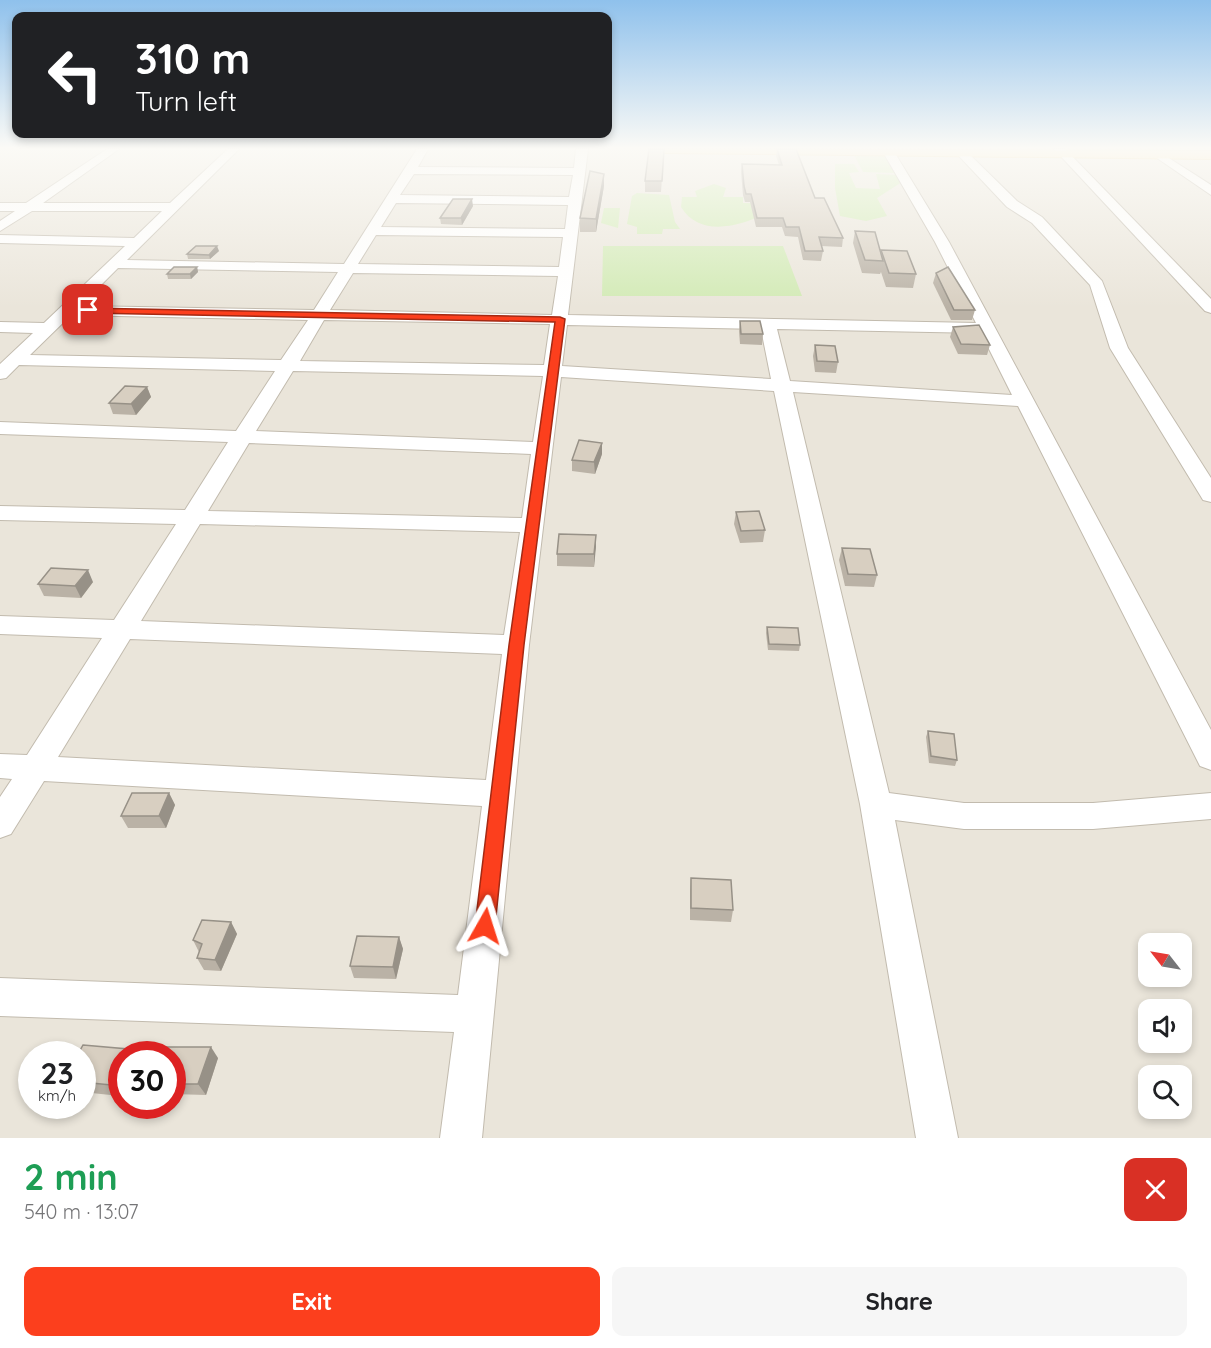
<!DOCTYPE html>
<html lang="en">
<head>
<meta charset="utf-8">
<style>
	:root { --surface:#fff; --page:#f6f6f6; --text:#202124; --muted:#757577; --accent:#fc3f1d }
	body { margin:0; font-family:Quicksand,sans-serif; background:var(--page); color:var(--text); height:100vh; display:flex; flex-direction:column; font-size:22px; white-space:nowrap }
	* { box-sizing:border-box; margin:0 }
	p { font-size:20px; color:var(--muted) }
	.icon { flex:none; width:33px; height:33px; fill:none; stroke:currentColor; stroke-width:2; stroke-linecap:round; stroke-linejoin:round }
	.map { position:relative; height:1138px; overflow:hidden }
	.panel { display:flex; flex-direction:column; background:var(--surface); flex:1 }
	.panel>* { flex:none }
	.hud { position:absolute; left:12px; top:12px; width:600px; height:126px; border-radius:12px; box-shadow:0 3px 9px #0003; background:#202124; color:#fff; overflow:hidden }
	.needle { width:39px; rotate:301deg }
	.buttons { position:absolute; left:1138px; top:933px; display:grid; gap:12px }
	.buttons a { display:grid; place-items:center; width:54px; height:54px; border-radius:12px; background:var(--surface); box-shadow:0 3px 9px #0003; font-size:30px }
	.speed { position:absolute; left:18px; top:1041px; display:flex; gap:12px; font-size:30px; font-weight:700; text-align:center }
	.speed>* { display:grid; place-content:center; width:78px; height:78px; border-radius:50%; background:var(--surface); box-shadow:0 3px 9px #0003; line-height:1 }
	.speed small { font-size:15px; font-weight:400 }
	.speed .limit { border:9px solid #d22; background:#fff; color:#111 }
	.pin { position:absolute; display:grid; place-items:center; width:51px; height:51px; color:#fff; margin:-26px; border-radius:12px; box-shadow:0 3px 9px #0006 }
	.me { position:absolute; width:66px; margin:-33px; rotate:6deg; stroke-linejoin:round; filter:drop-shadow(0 0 4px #0008) }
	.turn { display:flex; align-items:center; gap:21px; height:126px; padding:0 24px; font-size:27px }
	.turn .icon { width:78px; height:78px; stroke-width:2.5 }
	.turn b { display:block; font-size:42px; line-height:51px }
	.round { display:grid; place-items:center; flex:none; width:63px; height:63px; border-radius:12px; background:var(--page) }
	.headline { display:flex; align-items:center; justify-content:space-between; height:102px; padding:0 24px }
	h1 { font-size:36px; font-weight:800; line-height:45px; color:#1e9e55 }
	.button { display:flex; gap:12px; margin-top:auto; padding:12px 24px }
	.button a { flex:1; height:69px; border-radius:12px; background:var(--accent); color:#fff; font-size:24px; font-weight:800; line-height:69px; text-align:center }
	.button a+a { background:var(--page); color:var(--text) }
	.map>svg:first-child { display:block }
	.residential { fill:#eae5da; fill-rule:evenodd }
	.green { fill:#d2eab5 }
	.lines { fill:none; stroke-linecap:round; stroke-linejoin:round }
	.minor-casing { stroke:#c2bbae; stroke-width:2 }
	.major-casing { stroke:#e6c16a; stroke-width:2 }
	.minor { fill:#fff; fill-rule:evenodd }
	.major { fill:#ffe39c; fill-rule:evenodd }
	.wall { fill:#bab2a6 }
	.shaded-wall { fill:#979187 }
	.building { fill:#d8cfc1; stroke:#979187; stroke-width:1.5 }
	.route { fill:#fc3f1d; stroke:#a42913; stroke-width:1.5 }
</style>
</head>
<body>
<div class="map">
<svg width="1211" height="1138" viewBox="0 0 1211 1138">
	<rect width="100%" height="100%" fill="#f6f3ec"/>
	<path class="residential" d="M0,149H1211V1138H0ZM1149,944H1182V976H1149ZM1149,1010H1182V1042H1149ZM32,1054H82V1106H32ZM122,1054H172V1106H122ZM1149,1076H1182V1108H1149Z"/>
	<g class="green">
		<polygon points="854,155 886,155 896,173 863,172"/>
		<polygon points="835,164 854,164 859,172 849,173 856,188 880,189 876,174 898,175 902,182 877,198 887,216 866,221 840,216 835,188"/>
		<path d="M714,184L726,188L723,197H743V203L782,204C755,222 703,243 681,207L682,197H697L695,191Z"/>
		<polygon points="637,193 669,195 675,222 680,229 663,229 662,234 637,234 637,227 627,224 632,196"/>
		<polygon points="604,208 620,208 618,228 601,223"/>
		<polygon points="603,246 783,246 802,296 602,296"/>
	</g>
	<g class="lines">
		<g class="minor-casing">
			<g id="minor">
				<path d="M107,149H119L43,203H170L228,149H239L127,260L344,264L417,149H428L418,167L574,168L576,149H588L568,315L976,323L935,242L883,152L893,150L949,242L1211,730V770L1200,766L1018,406L793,392L889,793L964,803H1093L1211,793V819L1093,829H964L895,820L958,1138H916L860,804L774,391L561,377L529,645L482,1138H440L454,1032L0,1016V978L458,995L482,806L44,781L11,834L0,838V797L12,779L0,778V754L27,755L102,638L0,634V616L114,620L176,524L0,520V506L185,510L228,442L0,434V422L236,431L275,371L19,365L6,378L0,379V364L33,333L0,332V322L44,323L125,246L0,243V235L134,238L162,211H32L0,231V221L15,211H0V203H26ZM414,174L573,175L569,197L400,195ZM396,203L568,205L565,229L381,227ZM376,235L563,237L559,267L358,264ZM118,268L338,272L314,310L80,306ZM353,273L558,276L552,315L330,310ZM71,315L308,320L281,360L30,355ZM324,320L550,324L544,365L300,361ZM567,325L761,329L771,379L562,366ZM777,329L981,333L1012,395L790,381ZM293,371L543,376L533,442L256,431ZM249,443L531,454L522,518L208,511ZM200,524L520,532L504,635L141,621ZM130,639L502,654L486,780L58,757Z"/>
				<polygon points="1054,149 1065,149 1211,299 1211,313 1205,311"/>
				<polygon points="958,151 966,151 1017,201 1042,217 1102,281 1128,348 1211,478 1211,502 1203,500 1200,495 1110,348 1090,285 1032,223 1007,207 958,155"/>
				<polygon points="1158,151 1211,185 1211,195 1154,156 1154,152"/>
			</g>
		</g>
		<g class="major-casing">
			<polygon id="major" points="657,149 1211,151 1211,159 664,153"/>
		</g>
		<use href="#minor" class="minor"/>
		<use href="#major" class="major"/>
	</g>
	<g class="wall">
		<polygon points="664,149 661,192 645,192 645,181"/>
		<polygon points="777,149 815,198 843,238 842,247 821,246 823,251 821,261 803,260 798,237 785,236 782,227 756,227 750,202 745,202 743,195 741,172 742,164 779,165 776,156"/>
		<polygon points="604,186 596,232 580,232 580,218"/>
		<polygon points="473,206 462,225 441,224 440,218"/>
		<polygon points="855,231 880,252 881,250 916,274 913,288 886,287 881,272 880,274 862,273 853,243"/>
		<polygon points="219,251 210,259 188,259 187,254"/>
		<polygon points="197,267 198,272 191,279 168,279 167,274"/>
		<polygon points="936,273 975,310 972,320 951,320 933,283"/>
		<polygon points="740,321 763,334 762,345 740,344 739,331"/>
		<polygon points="953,327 990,345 987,355 958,354 950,337"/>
		<polygon points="815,345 838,362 836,373 815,372 813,356"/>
		<polygon points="147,387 151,397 136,415 113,414 109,403"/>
		<polygon points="602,443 602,454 595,474 572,471 572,460"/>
		<polygon points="736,512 765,530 763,542 740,543 734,524"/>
		<polygon points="596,535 594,567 557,566 557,554"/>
		<polygon points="842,548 877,575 874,587 845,586 839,560"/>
		<polygon points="93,582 81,598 44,596 38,584"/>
		<polygon points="767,627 800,645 799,651 768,650 766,633"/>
		<polygon points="928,731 957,760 955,766 929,763 926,737"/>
		<polygon points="169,793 175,805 166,828 128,828 121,816"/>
		<polygon points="691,878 733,910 731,922 690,920 690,890"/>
		<polygon points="231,922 237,934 221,971 204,970 197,958 199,952 193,940"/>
		<polygon points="399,937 403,949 396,979 354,978 350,966"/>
		<polygon points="82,1054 122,1054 122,1092 120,1096 82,1092"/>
		<polygon points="172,1054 218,1058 206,1095 172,1094"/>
	</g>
	<g class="shaded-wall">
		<polygon points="604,174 604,186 596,232 596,219"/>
		<polygon points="472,199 473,206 462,225 461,218"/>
		<polygon points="217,246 219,251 210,259 209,255"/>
		<polygon points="197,267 198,272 191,279 190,274"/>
		<polygon points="147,387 151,397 136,415 131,404"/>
		<polygon points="602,443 602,454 595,474 594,462"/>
		<polygon points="596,535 596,547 594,567 594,554"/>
		<polygon points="88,570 93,582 81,598 75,586"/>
		<polygon points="169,793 175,805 166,828 159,816"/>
		<polygon points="231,922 237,934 221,971 215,960"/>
		<polygon points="399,937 403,949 396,979 393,967"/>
		<polygon points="211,1047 218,1058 206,1095 198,1084"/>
		<polygon points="128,1049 132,1054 125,1054"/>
		<polygon points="122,1063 122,1092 120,1096 111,1085"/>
	</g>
	<g class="building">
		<polygon points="649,149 664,149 662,181 645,181"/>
		<polygon points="777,149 796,149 815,198 824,198 843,238 819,237 823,251 805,251 799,227 786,227 783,218 757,218 751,194 746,194 744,186 742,164 782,165"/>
		<polygon points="590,171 604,174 596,219 580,218"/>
		<polygon points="453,199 472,199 461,218 440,218"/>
		<polygon points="855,231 875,232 883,261 865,260"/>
		<polygon points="196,246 217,246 209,255 187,254"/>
		<polygon points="881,250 907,251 916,274 889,273"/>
		<polygon points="174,267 197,267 190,274 167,274"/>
		<polygon points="948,267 975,310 954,310 936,273"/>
		<polygon points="740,321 760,321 763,334 741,334"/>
		<polygon points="979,325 990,345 961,344 953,327"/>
		<polygon points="815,345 835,346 838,362 817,361"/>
		<polygon points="125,386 147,387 131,404 109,403"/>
		<polygon points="579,440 602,443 594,462 572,460"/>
		<polygon points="759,511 765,530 741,531 736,512"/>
		<polygon points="559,534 596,535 594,554 557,554"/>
		<polygon points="842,548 870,549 877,575 848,574"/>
		<polygon points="51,568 88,570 75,586 38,584"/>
		<polygon points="767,627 798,628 800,645 769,644"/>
		<polygon points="928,731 954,734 957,760 931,756"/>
		<polygon points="132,793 169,793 159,816 121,816"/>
		<polygon points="691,878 731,880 733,910 691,908"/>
		<polygon points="202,920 231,922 215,960 197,958 202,944 193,940"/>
		<polygon points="357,936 399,937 393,967 350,966"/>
		<polygon points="83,1045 128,1049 125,1054 122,1054 122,1063 111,1085 82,1082 82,1054 78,1054"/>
		<polygon points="164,1047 211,1047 198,1084 172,1084 172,1054 161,1054"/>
	</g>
	<linearGradient id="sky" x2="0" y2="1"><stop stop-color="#8fc1ec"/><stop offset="0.48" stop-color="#fbfaf6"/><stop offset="1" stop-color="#fbfaf6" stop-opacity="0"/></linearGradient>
	<rect width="1211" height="308" fill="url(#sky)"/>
	<polygon class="route" points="85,308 560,317 565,319 524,645 495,926 492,933 485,935 478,933 475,926 509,645 555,322 88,313 85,312"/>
</svg>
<div class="buttons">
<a><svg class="needle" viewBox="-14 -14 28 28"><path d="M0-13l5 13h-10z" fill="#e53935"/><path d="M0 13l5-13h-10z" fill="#757577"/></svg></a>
<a><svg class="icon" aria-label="sound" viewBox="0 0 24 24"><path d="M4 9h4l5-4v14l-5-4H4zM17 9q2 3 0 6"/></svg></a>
<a><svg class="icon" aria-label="search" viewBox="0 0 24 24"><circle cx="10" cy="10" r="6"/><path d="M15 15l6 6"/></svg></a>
</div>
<div class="speed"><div>23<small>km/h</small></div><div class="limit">30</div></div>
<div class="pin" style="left:88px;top:310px;background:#d93025"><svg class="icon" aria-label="arrive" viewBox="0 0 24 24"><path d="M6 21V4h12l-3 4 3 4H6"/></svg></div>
<svg class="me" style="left:485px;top:926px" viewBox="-20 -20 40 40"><path d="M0-17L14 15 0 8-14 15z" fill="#fc3f1d" stroke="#fff" stroke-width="4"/></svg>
<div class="hud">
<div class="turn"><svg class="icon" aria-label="left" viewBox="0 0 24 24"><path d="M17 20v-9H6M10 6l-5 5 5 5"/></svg><div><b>310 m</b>Turn left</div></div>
</div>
</div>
<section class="panel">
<div class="headline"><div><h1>2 min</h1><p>540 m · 13:07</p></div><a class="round" style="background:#d93025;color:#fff"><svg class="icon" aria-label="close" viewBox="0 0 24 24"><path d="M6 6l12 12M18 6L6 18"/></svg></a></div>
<div class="button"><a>Exit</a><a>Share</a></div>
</section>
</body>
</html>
